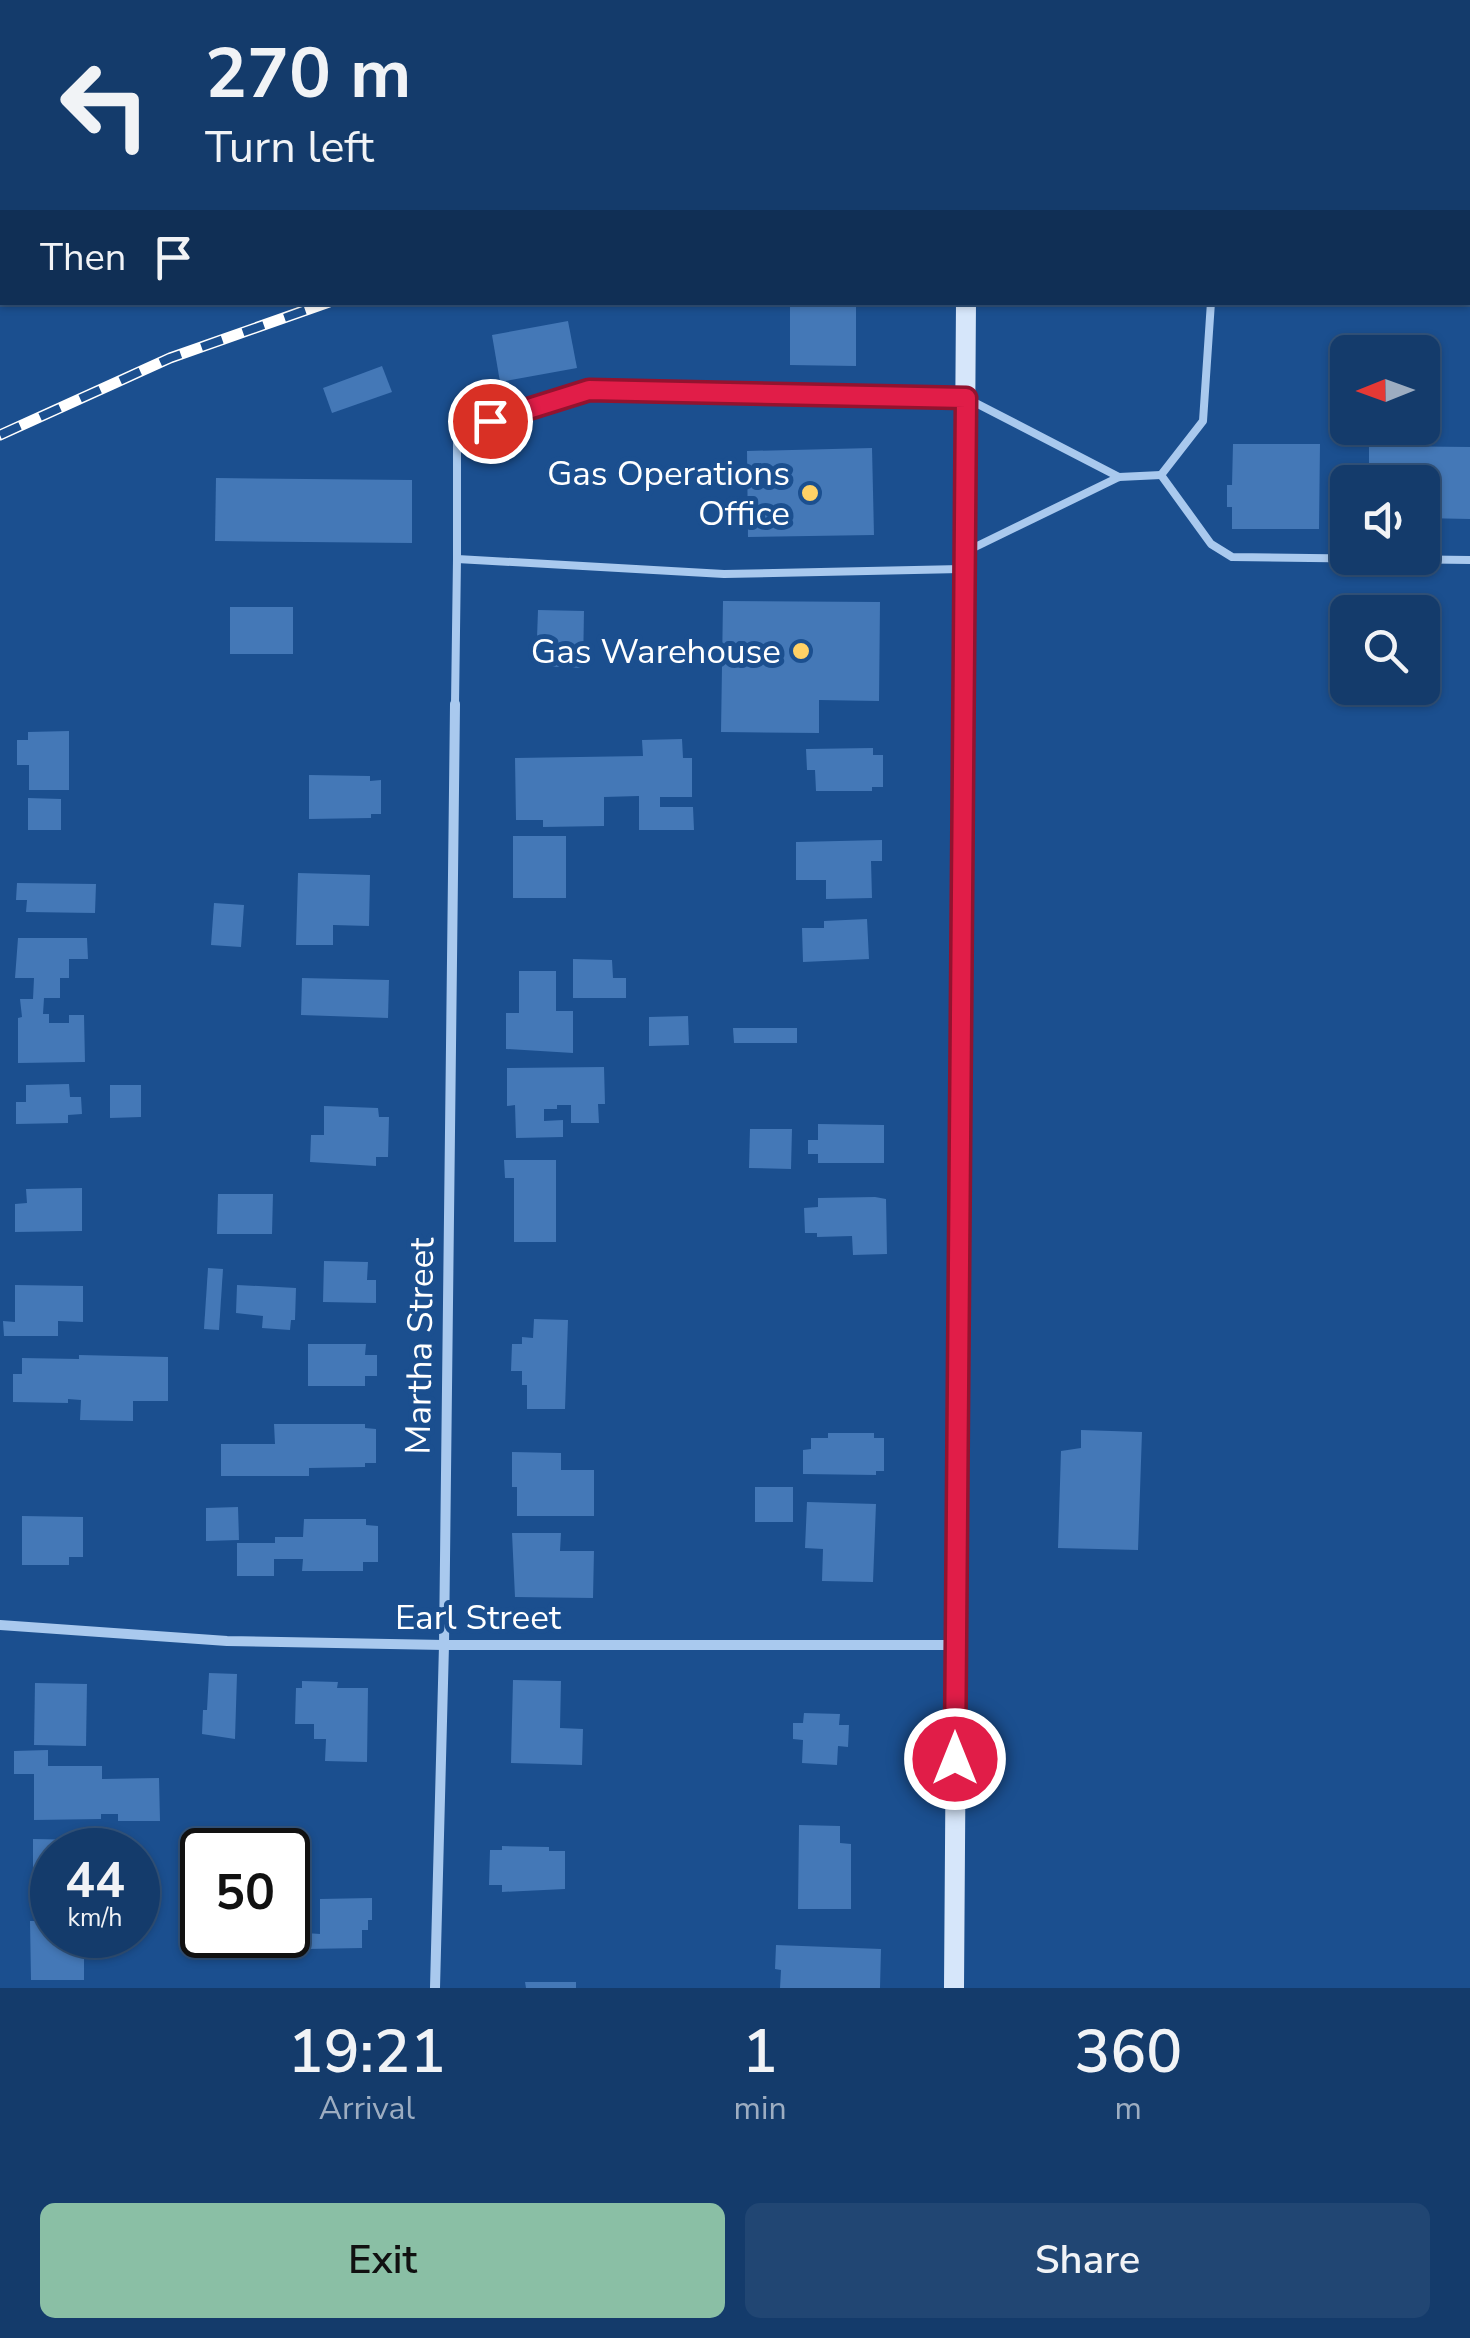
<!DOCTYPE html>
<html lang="en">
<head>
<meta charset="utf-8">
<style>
	:root { --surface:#143b6b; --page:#214673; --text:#f1f3f6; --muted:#9dadc1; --line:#33557e; --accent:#8abfa5 }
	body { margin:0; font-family:"Nunito Sans",sans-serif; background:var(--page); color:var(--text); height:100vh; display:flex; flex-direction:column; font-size:38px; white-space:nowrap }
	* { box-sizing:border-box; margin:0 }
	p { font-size:32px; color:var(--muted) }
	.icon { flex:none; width:55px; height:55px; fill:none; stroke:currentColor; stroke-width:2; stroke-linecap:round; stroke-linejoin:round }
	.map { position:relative; height:1988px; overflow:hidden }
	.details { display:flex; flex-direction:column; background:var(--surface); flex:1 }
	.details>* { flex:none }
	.top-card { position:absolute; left:0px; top:0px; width:1470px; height:305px; box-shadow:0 2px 8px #0004,0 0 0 2px var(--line); background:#143b6b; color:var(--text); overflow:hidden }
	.needle { width:65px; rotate:269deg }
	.controls { position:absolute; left:1330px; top:335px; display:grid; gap:20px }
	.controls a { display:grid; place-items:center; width:110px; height:110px; border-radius:15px; background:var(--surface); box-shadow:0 2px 8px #0004,0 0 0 2px var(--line); font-size:50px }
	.speed { position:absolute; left:30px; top:1828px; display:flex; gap:20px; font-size:50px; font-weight:700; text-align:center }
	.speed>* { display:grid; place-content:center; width:130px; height:130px; border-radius:50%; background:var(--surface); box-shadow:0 2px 8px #0004,0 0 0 2px var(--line); line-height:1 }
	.speed small { font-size:25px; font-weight:400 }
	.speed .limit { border:5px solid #111; border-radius:15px; background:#fff; color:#111 }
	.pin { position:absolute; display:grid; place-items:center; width:85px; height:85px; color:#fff; margin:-42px; border:5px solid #fff; border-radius:50%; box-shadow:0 2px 10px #0007 }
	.me { position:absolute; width:110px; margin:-55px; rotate:0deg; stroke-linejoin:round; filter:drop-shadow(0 0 8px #0008) }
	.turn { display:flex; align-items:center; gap:35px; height:210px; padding:0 40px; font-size:45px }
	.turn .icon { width:130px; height:130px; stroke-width:2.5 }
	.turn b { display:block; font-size:70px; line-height:85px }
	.then { display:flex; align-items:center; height:95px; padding:0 40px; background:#0003; gap:20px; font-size:38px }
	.eta { display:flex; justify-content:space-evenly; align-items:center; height:170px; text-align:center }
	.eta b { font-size:60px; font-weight:600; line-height:70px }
	.primary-button { display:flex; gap:20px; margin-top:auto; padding:20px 40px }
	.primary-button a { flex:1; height:115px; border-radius:15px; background:var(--accent); color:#111; font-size:40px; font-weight:600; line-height:115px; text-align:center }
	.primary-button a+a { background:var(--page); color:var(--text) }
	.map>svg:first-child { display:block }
	.building { fill:#4478b7 }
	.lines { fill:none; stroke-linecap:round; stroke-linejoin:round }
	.service { stroke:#a9c9ee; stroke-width:8 }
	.minor { stroke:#a9c9ee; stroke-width:10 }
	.secondary { stroke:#d6e6fa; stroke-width:20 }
	.rail-casing { stroke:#fff; stroke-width:11 }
	.rail { stroke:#1b4f8f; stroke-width:8; stroke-dasharray:22; stroke-linecap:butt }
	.route-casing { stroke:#92132f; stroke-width:25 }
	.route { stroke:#e11d48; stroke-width:18 }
	.poi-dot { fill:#ffd166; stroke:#1b4f8f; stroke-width:4 }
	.labels { text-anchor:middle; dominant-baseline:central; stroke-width:10; stroke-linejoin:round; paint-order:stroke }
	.poi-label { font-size:35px; fill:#fff; stroke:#1b4f8f; text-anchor:end }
	.street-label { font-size:35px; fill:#fff; stroke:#1b4f8f }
</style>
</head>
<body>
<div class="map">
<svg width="1470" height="1988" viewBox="0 0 1470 1988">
	<rect width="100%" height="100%" fill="#1b4f8f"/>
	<g class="building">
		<polygon points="790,302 856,302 856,366 790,365"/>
		<polygon points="568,321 577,368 500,382 492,335"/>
		<polygon points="382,366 392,392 332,413 323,388"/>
		<polygon points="1233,444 1320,444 1319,529 1232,529 1232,507 1227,507 1227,485 1232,485"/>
		<polygon points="1369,446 1470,447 1470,519 1422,518 1422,482 1369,482"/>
		<polygon points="872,448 874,535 748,537 747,451"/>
		<polygon points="216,478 412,480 412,543 215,541"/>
		<polygon points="723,601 880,602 879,701 819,700 819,733 721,732"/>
		<rect x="230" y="607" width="63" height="47"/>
		<polygon points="538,610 584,611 583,668 536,666"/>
		<polygon points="69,731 69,790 29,790 29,765 17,765 17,740 28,740 28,732"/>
		<polygon points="682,739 683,758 692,758 692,797 660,797 660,807 693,807 694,830 639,830 639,796 604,797 604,826 543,827 543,820 516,820 515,758 643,756 642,740"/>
		<polygon points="873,748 873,755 883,755 883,787 872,787 872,791 816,791 815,770 807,770 806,749"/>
		<polygon points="309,775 370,776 370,781 381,780 381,814 371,814 371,818 309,819"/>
		<polygon points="28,798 61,799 61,830 28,830"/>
		<rect x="513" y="836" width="53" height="62"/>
		<polygon points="882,840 882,861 871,861 872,898 826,899 826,880 796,880 796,842"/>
		<polygon points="298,873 370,875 369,926 333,925 333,945 296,945"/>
		<polygon points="17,883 96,884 95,913 26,912 27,900 16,900"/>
		<polygon points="214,903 244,905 241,947 211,945"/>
		<polygon points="867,919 869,959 803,962 802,928 824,928 824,921"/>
		<polygon points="18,938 87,938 88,959 69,959 69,978 60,978 60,998 44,998 43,1014 49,1014 49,1023 69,1023 69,1015 84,1015 85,1062 18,1063 18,1018 22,1017 20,999 33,999 34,978 15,978"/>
		<polygon points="573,959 612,960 613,978 626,978 626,998 573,998"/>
		<polygon points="519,971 556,971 556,1011 573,1011 573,1053 506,1049 506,1013 519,1013"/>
		<polygon points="302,978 389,980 388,1018 301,1015"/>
		<polygon points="688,1016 689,1045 649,1046 649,1017"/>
		<polygon points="733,1028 797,1028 797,1043 734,1043"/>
		<polygon points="604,1067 605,1104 598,1104 599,1123 571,1123 571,1105 557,1105 557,1109 544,1109 544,1121 563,1120 563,1137 516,1138 515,1105 507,1106 507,1068"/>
		<polygon points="69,1084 70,1097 81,1097 82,1114 68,1115 68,1123 16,1124 16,1102 26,1102 26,1085"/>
		<polygon points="110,1085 141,1085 141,1117 110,1118"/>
		<polygon points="324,1106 378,1108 379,1117 389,1117 388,1157 376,1157 376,1166 310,1162 311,1135 324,1135"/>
		<polygon points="818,1124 884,1125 884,1163 818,1163 818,1154 808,1154 808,1140 818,1140"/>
		<polygon points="750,1129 792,1129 791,1169 749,1168"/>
		<polygon points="504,1160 556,1160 556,1242 514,1242 514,1178 505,1178"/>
		<polygon points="82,1188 82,1231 15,1232 15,1204 27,1203 26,1189"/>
		<polygon points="218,1194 273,1194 272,1234 217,1234"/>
		<polygon points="875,1197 886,1199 887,1254 853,1255 852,1236 817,1237 817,1233 805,1233 804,1208 818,1207 818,1198"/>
		<polygon points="324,1261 368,1262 367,1280 376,1280 376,1303 323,1302"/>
		<polygon points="208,1268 223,1269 219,1330 204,1329"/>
		<polygon points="15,1285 83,1286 83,1322 58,1321 58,1336 4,1336 3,1321 15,1322"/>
		<polygon points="237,1285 296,1288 295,1320 291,1320 290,1330 262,1328 263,1316 236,1313"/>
		<polygon points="534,1319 568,1320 565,1409 527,1409 527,1385 522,1385 522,1371 511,1371 512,1344 522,1344 522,1337 533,1338"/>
		<polygon points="308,1344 366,1344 365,1355 377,1355 377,1376 365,1376 365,1386 308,1386"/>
		<polygon points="79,1355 168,1357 168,1401 133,1401 133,1421 80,1420 81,1400 68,1399 68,1403 13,1402 13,1374 22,1374 22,1358 79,1359"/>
		<polygon points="274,1424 365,1424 365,1428 376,1429 376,1463 365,1463 365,1467 309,1468 309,1476 221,1476 221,1444 275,1444"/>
		<polygon points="1081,1430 1142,1432 1138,1550 1058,1548 1061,1451 1081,1448"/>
		<polygon points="828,1433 874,1433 874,1438 884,1438 884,1471 876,1471 876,1475 803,1474 803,1450 811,1449 811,1438 828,1438"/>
		<polygon points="512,1452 561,1453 561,1470 594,1470 594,1516 517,1516 517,1487 512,1487"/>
		<rect x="755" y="1487" width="38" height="35"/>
		<polygon points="807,1502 876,1504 873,1582 822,1581 823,1549 805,1548"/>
		<polygon points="238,1507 239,1540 206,1541 206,1508"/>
		<polygon points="22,1516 83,1517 83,1557 69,1557 69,1565 22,1565"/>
		<polygon points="304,1519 366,1519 366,1525 378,1526 378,1562 363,1562 363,1571 302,1571 303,1559 274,1559 274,1576 237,1576 237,1543 275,1543 275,1537 303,1537"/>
		<polygon points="512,1533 561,1533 560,1551 594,1551 593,1598 515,1597"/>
		<polygon points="209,1673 237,1674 235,1739 202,1734 203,1710 207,1710"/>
		<polygon points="513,1680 561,1681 560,1728 583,1729 582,1765 511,1763"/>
		<polygon points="302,1681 338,1682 337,1688 368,1688 367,1762 325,1761 326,1739 314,1739 314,1724 295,1724 296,1688 302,1688"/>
		<polygon points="35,1683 87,1684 86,1746 34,1745"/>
		<polygon points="804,1713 840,1714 839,1725 849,1725 848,1747 838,1746 837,1765 802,1763 803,1740 793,1739 793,1723 803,1723"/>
		<polygon points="48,1750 48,1766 102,1766 102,1779 159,1778 160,1821 118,1821 118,1814 101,1814 101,1819 34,1820 34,1774 14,1774 14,1751"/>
		<polygon points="799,1825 840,1826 840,1843 851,1844 851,1909 798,1909"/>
		<polygon points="33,1839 85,1840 85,1850 52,1850 52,1901 33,1901"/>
		<polygon points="502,1846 549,1847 549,1851 565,1851 565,1889 502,1892 502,1885 489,1885 490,1850 502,1850"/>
		<polygon points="372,1898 372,1920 368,1920 368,1930 362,1930 362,1948 306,1949 306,1933 320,1934 320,1899"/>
		<polygon points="30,1921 52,1921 52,1935 84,1935 84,1980 31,1980"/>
		<polygon points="776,1945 881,1949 880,1988 780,1988 781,1970 775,1969"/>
		<polygon points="525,1982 576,1982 576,1988 526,1988"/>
	</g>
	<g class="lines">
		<g class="service">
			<polyline points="1413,302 1470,303"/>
			<polyline points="1161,475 1211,544 1232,557 1470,560"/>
			<polyline points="1161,475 1203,421 1211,302"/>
			<polyline points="969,550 1119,477 1161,475"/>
			<polyline points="457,559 457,431 589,390 966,398 1119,477"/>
			<polyline points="455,704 457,559 724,574 961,569"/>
		</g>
		<g class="minor">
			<polyline points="1468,213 1470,213"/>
			<polyline points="0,1625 227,1641 444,1645 956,1645"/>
			<polyline points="435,1988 444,1645 455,704"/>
		</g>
		<g class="secondary">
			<polyline points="968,2 968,0"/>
			<polyline points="954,1988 966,302"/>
		</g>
		<g class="rail-casing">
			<g id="rail">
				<polyline points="1468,154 1470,154"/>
				<polyline points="0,435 170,358 329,302"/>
			</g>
		</g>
		<use href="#rail" class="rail"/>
	</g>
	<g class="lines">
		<g class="route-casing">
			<polyline id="route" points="490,421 589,390 966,398 955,1759"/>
		</g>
		<use href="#route" class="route"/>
	</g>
	<g class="poi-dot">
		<circle cx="810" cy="493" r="10"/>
		<circle cx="801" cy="651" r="10"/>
	</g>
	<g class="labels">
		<g class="poi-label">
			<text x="790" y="473">Gas Operations<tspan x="790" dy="40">Office</tspan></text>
			<text x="781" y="651">Gas Warehouse</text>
		</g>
		<g class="street-label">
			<text transform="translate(420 1346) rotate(-89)">Martha Street</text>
			<text x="478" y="1617">Earl Street</text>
		</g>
	</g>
</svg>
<div class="controls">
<a><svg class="needle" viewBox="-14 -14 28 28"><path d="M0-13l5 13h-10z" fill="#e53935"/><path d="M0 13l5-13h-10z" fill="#9dadc1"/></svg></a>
<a><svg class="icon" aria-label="sound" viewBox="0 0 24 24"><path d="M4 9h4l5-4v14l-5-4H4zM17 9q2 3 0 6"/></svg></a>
<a><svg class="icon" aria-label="search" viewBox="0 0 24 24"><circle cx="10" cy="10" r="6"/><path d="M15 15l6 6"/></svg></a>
</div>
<div class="speed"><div>44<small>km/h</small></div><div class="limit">50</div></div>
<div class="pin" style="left:490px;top:421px;background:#d93025"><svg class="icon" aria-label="arrive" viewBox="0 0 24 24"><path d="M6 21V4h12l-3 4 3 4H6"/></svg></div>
<svg class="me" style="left:955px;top:1759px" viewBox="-20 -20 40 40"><circle r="17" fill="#e11d48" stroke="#fff" stroke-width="3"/><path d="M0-11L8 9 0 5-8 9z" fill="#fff"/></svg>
<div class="top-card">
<div class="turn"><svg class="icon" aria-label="left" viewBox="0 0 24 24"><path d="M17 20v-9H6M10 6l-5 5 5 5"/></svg><div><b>270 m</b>Turn left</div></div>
<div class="then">Then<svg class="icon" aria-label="arrive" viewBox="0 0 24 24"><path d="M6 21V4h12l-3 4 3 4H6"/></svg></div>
</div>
</div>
<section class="details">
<div class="eta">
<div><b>19:21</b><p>Arrival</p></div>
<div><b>1</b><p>min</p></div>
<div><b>360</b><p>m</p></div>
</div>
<div class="primary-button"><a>Exit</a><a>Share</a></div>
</section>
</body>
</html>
